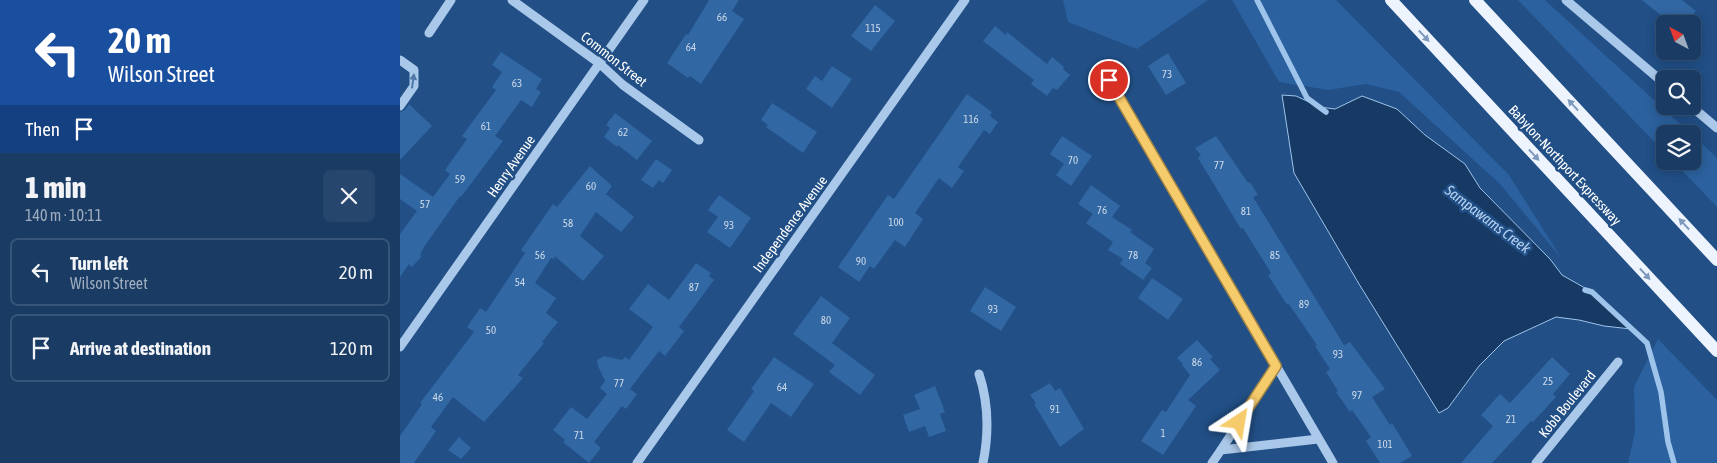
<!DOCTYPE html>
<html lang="en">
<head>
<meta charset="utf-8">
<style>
	:root { --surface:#193b64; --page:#26466d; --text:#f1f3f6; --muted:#9fadbf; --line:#375578 }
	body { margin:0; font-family:"Asap Condensed",sans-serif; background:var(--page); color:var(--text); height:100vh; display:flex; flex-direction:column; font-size:19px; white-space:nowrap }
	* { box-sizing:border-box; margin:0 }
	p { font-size:16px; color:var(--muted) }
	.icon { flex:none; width:28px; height:28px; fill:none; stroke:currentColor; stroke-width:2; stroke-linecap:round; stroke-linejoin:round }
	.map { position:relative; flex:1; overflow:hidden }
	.side { display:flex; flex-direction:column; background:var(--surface); width:400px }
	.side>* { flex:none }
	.guide { background:#1a4fa0; color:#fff; overflow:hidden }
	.needle { width:32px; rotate:319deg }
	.buttons { position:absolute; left:1256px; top:15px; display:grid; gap:10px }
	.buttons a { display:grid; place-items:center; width:45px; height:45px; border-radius:8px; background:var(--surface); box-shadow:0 2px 12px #0003,0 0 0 1px var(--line); font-size:25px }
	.pin { position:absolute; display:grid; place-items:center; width:42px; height:42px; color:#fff; margin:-21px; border:2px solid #fff; border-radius:50%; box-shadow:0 1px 5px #0007 }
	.me { position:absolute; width:55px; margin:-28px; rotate:33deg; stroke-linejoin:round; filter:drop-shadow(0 0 4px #0008) }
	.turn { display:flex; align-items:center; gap:18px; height:105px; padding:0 25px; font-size:22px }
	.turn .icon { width:65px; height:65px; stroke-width:2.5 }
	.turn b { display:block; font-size:35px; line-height:42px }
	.then { display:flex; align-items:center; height:48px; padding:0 25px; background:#0003; gap:10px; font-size:19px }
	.round { display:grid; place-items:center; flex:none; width:52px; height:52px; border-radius:8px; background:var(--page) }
	.head { display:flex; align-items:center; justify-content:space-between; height:85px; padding:0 25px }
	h1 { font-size:30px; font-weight:800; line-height:38px }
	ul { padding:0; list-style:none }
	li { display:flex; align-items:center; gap:15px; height:68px; margin:0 10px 8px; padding:0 15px; border:2px solid var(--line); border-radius:8px }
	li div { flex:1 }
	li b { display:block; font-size:19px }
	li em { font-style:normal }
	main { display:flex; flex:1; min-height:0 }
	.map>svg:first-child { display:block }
	.green { fill:#2b619e }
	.water { fill:#173a65; stroke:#9ec4eb }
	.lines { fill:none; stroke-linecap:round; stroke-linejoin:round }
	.stream { stroke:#9ec4eb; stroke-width:5.5 }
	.building { fill:#3167a3 }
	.minor { stroke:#aac8e9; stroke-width:9 }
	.major { stroke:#eef4fe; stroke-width:12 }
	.oneway { fill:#7d99bc }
	.oneway2 { fill:#5179a9 }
	.route-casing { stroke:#a08446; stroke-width:12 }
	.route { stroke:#f6cb6c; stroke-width:9 }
	.labels { text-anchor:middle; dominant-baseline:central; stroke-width:5; stroke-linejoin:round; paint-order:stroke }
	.number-label { font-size:11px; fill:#ccd9e8 }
	.street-label { font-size:14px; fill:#fff; stroke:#214f86 }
	.water-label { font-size:15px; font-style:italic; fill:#b6d2f1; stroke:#214f86 }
</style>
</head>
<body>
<main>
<section class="side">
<div class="guide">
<div class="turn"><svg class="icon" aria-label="left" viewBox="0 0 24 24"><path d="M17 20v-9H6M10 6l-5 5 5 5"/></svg><div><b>20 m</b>Wilson Street</div></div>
<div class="then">Then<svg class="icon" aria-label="arrive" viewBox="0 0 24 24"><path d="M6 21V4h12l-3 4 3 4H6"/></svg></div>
</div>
<div class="head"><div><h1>1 min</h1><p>140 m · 10:11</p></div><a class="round"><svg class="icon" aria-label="close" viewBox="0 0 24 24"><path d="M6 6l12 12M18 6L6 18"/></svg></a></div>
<ul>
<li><svg class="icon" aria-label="left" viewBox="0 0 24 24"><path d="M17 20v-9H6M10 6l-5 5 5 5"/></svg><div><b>Turn left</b><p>Wilson Street</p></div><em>20 m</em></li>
<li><svg class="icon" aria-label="arrive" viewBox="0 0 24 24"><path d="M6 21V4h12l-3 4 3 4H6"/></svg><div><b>Arrive at destination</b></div><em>120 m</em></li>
</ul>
</section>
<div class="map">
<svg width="1317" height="463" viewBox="0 0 1317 463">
	<rect width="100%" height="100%" fill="#214f86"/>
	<g class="green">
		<polygon points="663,0 808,0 737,49 668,22"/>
		<polygon points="832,0 936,0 1109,175 1162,259 1100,184 999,92 966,84 928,90 879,82"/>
		<polygon points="1118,0 1145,0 1291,134 1265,134 1265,153"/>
		<polygon points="1293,135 1317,158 1317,207 1273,161 1292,161"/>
		<polygon points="1258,339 1317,400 1317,463 1228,463 1235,432 1234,387"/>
	</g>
	<polygon class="water" points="882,95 896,96 920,107 935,109 962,96 997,109 1025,135 1065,164 1080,188 1150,259 1162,275 1192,292 1231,329 1204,326 1179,320 1156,317 1104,341 1079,366 1048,408 1039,413 959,284 894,173"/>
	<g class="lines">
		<g class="stream">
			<polyline points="857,0 907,98 926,112"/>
			<polyline points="1185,290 1192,292 1247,343 1261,392 1268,442 1274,463"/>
		</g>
	</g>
	<g class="building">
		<polygon points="309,0 339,0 332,11 344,19 301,84 290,76 288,78 267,63 286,34 288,35"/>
		<polygon points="1242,0 1282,0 1296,11 1285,24 1272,24"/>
		<polygon points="475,5 495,21 471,51 451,36"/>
		<polygon points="595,26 606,35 607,32 647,64 652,57 664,67 663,69 670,75 657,90 653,88 647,96 631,84 634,80 583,41"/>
		<polygon points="101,52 142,79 136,89 141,92 132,107 121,100 95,136 103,141 61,197 60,196 24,247 20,255 22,256 12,267 9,264 0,277 0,234 17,211 0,199 0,174 33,197 50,174 45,170 67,139 62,136 96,90 92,87 102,72 92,65"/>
		<polygon points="768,53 786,83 766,95 748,66"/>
		<polygon points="432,66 452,79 432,108 406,89 415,76 422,81"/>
		<polygon points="567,94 592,112 590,116 598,122 590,134 584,130 558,167 564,171 552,188 539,178 515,213 523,219 505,247 495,240 474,269 470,266 459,282 438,267 488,195 494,199"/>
		<polygon points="372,103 417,132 403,153 366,127 368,125 361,120"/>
		<polygon points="9,104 32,126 0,160 0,112 5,110"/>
		<polygon points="215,113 252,141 237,160 218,145 217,147 204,137 210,128 206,125"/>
		<polygon points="662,136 692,156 671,186 656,175 664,164 650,154"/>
		<polygon points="816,136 848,183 850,182 858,195 853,197 944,345 950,342 985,389 972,397 990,425 992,423 1012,456 1000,463 980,463 966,441 971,437 952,410 950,412 936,392 938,391 926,372 930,369 915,346 917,345 888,303 887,305 868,275 871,273 843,228 841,229 798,158 801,155 795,148"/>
		<polygon points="256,159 272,170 263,183 259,180 253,188 241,180"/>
		<polygon points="190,166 212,186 206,194 234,217 221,232 196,212 180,236 204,256 183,281 155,256 154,259 151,258 135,283 156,298 146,313 158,322 142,342 144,343 118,375 123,378 84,422 53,397 31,427 36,431 14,463 0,463 0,436 22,404 20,403 74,332 67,327 80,308 86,312 125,253 121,250 153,204 157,207"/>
		<polygon points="691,185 720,206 712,217 732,230 730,232 754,249 745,263 752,268 743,280 720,264 723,259 708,250 713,242 686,223 693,214 678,204"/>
		<polygon points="319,195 351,218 330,248 307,232 318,217 308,210"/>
		<polygon points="296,263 311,273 309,276 314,280 279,327 284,331 265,356 259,351 230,389 237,394 226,409 222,406 194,442 201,448 189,463 163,442 165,440 153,430 171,407 187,419 207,394 200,388 205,381 198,366 197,360 204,356 222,360 225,357 229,360 253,327 229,309 248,284 269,300"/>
		<polygon points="752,278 783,299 768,320 738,298"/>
		<polygon points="585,287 616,307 601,331 570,311"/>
		<polygon points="421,296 450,318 432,343 475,375 460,395 429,372 435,365 393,334"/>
		<polygon points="797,340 813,357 810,359 820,370 788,400 796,406 763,455 741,441 762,410 766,412 790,375 782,365 783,364 777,358"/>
		<polygon points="374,357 414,384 391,417 371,403 344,442 327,430 354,391 351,389"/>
		<polygon points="1152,357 1170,374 1153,394 1156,397 1133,422 1131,421 1092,463 1061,463 1093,426 1081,415 1100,394 1110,403"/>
		<polygon points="650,383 655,391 660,388 684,429 660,447 634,404 636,403 630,395"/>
		<polygon points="535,386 545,412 540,414 546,431 529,437 525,426 509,432 503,415 520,409 514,395"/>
		<polygon points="59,437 71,448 61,459 48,450"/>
	</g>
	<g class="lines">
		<g class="minor">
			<polyline points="112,0 199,63 223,85 299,140"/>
			<polyline points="1166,0 1265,84"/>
			<polyline points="29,33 51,0"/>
			<polyline points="0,60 14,70 14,86 0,106"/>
			<polyline points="709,80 933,463"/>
			<polyline points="1291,106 1317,128"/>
			<polyline points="0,347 244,0"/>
			<path d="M579,374C589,404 589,433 583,463"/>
			<polyline points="821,450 876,366"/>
			<polyline points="237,463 565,0"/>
			<polyline points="812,463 821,450 918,439"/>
			<polyline points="1136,463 1218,362"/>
		</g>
		<g class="major">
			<polyline points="991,0 1317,351"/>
			<polyline points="1075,0 1317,260"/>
		</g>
	</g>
	<defs><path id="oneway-solid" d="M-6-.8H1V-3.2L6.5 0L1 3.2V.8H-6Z" transform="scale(1.25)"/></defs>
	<g class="oneway">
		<use href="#oneway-solid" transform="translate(1024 36) rotate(47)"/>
		<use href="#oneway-solid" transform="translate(1173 105) rotate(-133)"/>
		<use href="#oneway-solid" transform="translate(1134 155) rotate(47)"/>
		<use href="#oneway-solid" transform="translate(1284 224) rotate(-133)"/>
		<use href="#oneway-solid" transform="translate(1245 274) rotate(47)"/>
	</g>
	<use class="oneway2" href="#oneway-solid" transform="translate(13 81) rotate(-82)"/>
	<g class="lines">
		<g class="route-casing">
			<polyline id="route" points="709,80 876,366 839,422"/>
		</g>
		<use href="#route" class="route"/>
	</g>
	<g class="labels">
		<g class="number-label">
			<text x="322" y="17">66</text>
			<text x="473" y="28">115</text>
			<text x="291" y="47">64</text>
			<text x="767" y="74">73</text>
			<text x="117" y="83">63</text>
			<text x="571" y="119">116</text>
			<text x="86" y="126">61</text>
			<text x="223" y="132">62</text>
			<text x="673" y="160">70</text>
			<text x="819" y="165">77</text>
			<text x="60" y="179">59</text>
			<text x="191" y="186">60</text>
			<text x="25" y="204">57</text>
			<text x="702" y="210">76</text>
			<text x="846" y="211">81</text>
			<text x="496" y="222">100</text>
			<text x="168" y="223">58</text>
			<text x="329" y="225">93</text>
			<text x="140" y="255">56</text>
			<text x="733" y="255">78</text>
			<text x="875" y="255">85</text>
			<text x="461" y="261">90</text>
			<text x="120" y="282">54</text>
			<text x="294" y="287">87</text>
			<text x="904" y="304">89</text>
			<text x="593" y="309">93</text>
			<text x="426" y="320">80</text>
			<text x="91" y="330">50</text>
			<text x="938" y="354">93</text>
			<text x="797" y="362">86</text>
			<text x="1148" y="381">25</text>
			<text x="219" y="383">77</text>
			<text x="382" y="387">64</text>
			<text x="957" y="395">97</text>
			<text x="38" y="397">46</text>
			<text x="655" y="409">91</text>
			<text x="1111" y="419">21</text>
			<text x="763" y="433">1</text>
			<text x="179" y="435">71</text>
			<text x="985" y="444">101</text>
		</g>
		<g class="street-label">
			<text transform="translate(214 59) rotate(38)">Common Street</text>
			<text transform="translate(1165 165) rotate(47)">Babylon-Northport Expressway</text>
			<text transform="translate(111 166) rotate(-55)">Henry Avenue</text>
			<text transform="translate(390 224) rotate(-54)">Independence Avenue</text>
			<text transform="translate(1167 404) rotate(-51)">Kobb Boulevard</text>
		</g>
		<g class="water-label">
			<text transform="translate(1088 219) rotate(37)">Sampawams Creek</text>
		</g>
	</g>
</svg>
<div class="buttons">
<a><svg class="needle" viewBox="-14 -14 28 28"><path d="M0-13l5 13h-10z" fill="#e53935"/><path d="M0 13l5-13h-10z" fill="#9fadbf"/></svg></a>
<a><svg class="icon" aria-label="search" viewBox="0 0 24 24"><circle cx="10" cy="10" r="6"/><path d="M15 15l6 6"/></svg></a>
<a><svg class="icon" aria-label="layers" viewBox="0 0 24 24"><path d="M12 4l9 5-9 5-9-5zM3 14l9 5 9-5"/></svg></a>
</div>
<div class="pin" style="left:709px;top:80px;background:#d93025"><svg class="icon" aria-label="arrive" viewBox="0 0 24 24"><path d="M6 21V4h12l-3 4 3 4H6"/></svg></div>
<svg class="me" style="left:839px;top:422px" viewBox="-20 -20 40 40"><path d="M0-17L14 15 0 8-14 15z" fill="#f6cb6c" stroke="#fff" stroke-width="4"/></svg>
</div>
</main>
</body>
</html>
